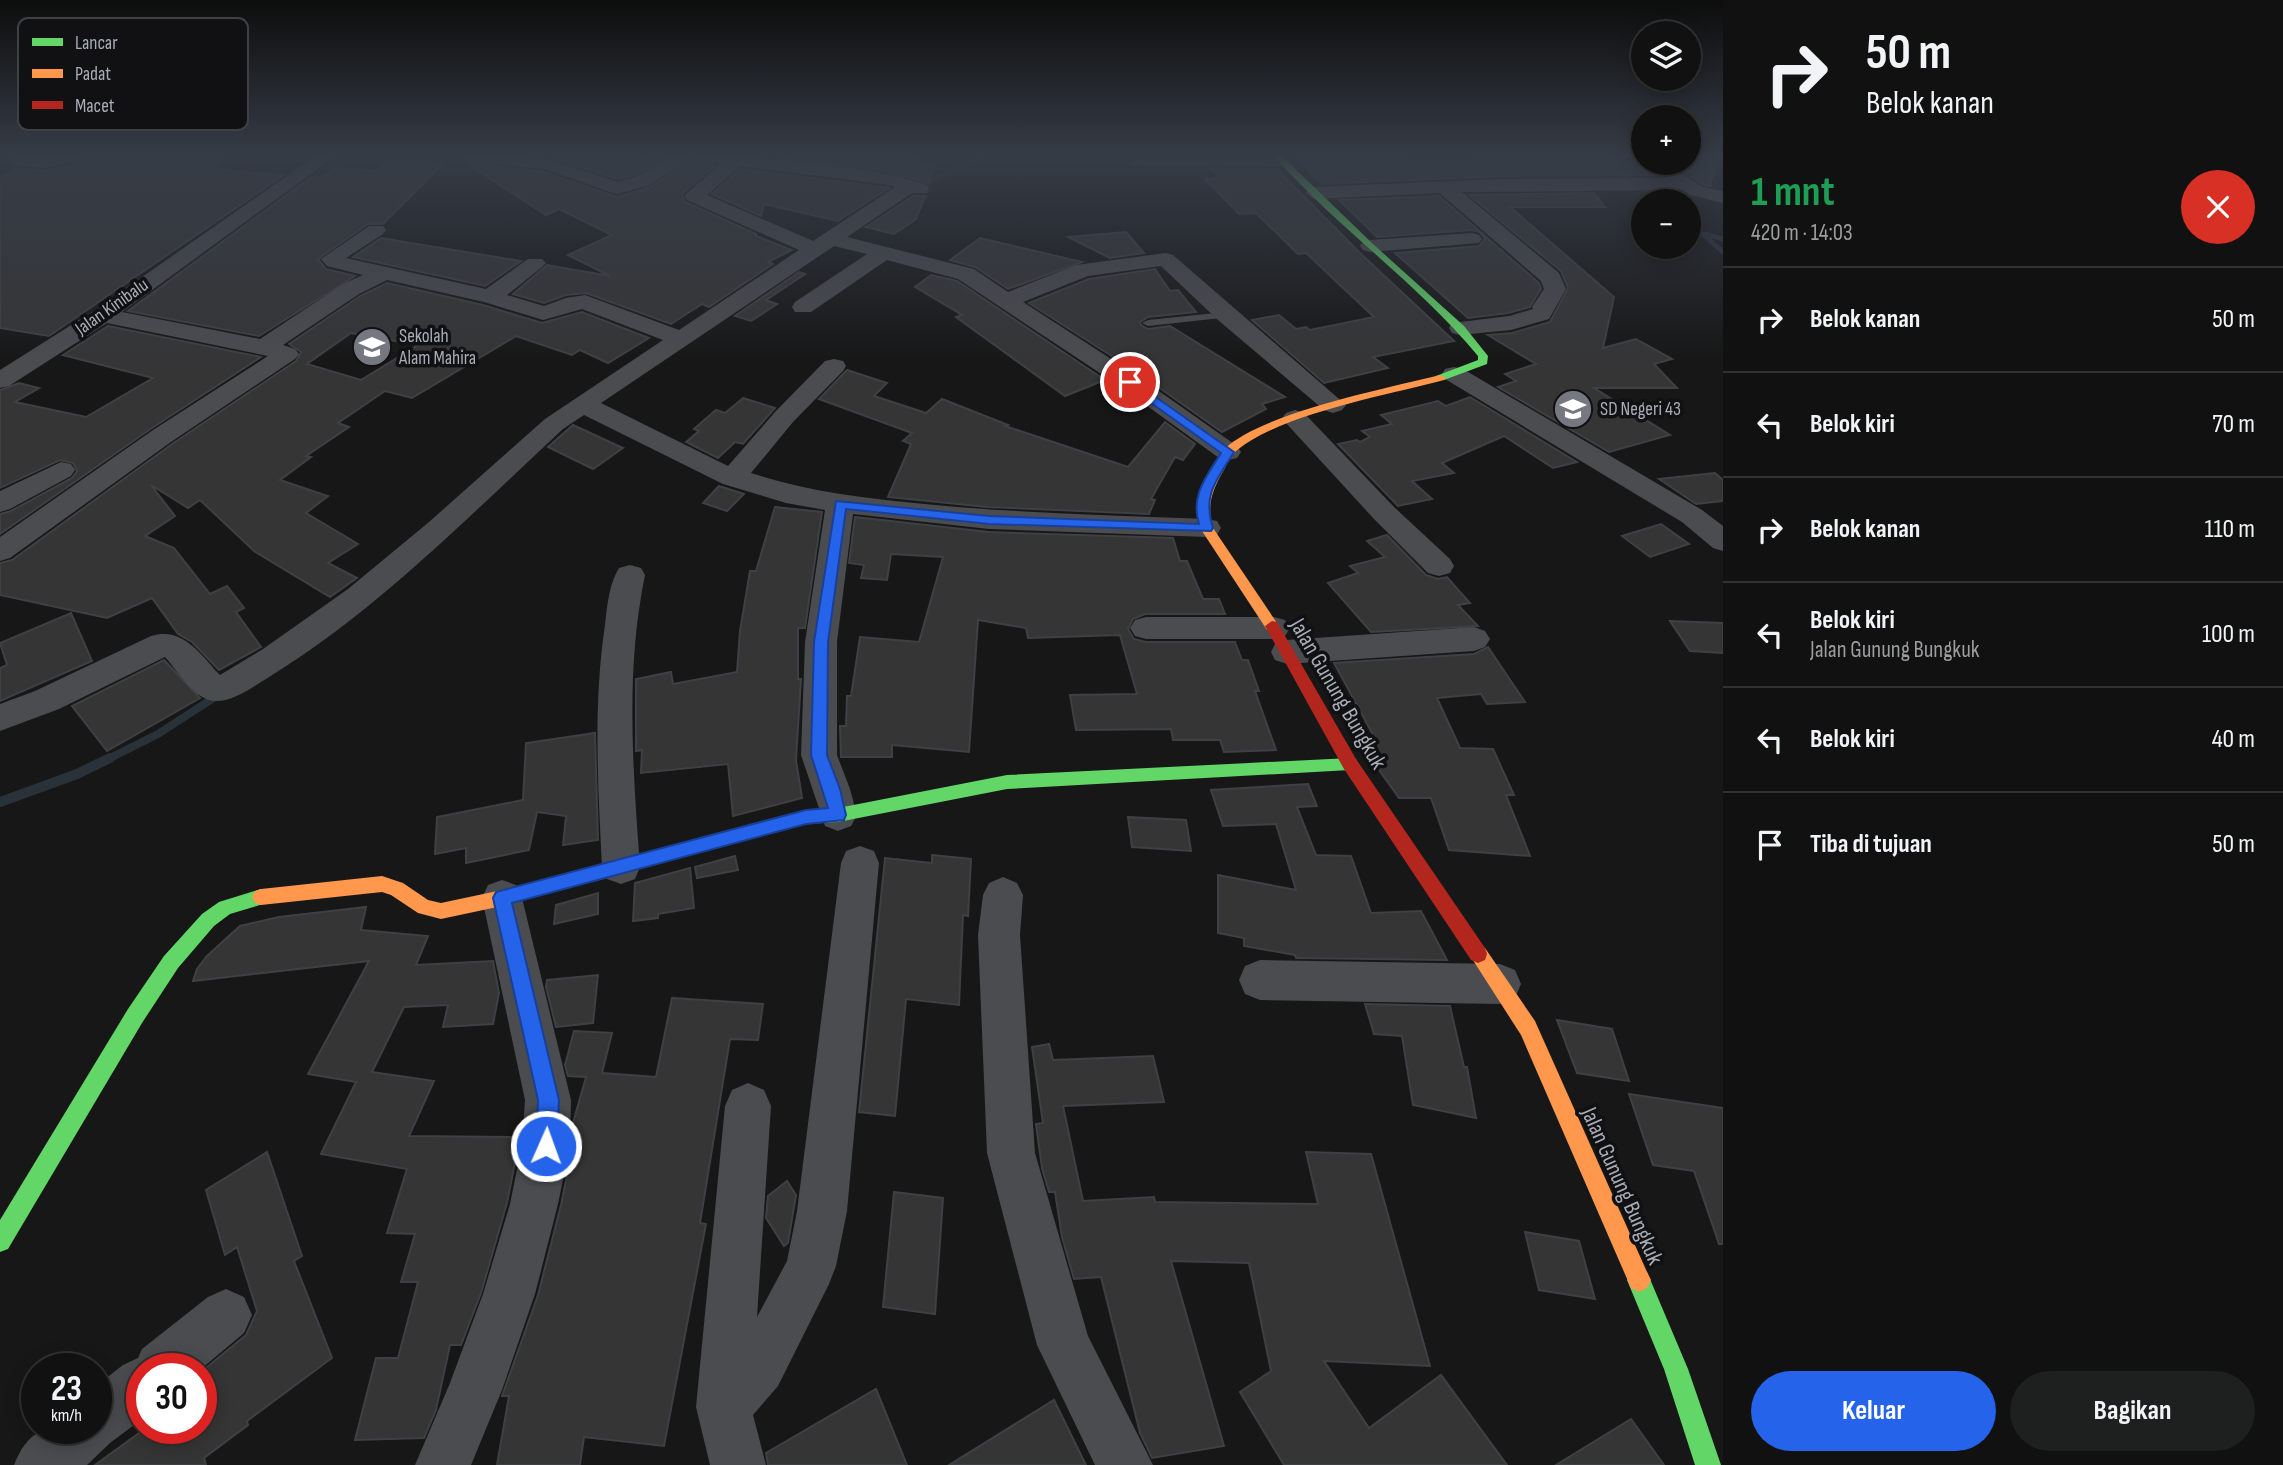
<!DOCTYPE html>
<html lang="id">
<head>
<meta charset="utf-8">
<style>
	:root { --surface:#111; --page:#1e1f1f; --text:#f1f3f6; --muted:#9c9d9f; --line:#303131; --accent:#2563eb }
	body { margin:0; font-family:"Sofia Sans Condensed",sans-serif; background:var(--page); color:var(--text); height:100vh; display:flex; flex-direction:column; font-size:26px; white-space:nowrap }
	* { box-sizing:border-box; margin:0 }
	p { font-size:23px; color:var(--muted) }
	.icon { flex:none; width:38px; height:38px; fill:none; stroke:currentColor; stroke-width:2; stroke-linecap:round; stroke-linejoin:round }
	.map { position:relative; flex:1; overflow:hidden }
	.details { display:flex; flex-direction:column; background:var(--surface); width:560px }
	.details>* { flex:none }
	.banner { background:#111; color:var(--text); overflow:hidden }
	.tools { position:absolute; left:1631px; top:21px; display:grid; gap:14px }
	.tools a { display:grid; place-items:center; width:70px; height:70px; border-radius:50%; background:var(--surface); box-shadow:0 4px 18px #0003,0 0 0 2px var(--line); font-size:35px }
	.speed { position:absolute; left:21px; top:1353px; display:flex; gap:14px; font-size:35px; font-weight:700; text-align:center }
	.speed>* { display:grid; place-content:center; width:91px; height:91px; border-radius:50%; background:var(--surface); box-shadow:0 4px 18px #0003,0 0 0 2px var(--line); line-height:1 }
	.speed small { font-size:18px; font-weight:400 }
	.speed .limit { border:10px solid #d22; background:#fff; color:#111 }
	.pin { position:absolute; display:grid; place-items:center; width:60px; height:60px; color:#fff; margin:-30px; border:4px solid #fff; border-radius:50%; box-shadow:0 2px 7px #0007 }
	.me { position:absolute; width:77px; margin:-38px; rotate:2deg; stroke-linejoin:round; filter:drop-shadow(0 0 5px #0008) }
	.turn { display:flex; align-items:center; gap:24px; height:147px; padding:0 28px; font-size:32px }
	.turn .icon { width:91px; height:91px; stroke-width:2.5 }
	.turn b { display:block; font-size:49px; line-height:60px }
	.round { display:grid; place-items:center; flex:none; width:74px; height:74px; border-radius:37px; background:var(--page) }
	.headline { display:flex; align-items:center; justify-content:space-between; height:119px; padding:0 28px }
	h1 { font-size:42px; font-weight:700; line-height:52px; color:#1e9e55 }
	.primary-button { display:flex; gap:14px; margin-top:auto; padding:14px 28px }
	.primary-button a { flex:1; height:80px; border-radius:42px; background:var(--accent); color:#fff; font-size:28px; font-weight:700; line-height:80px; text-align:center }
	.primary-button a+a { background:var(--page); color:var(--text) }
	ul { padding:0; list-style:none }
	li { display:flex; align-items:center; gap:21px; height:105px; padding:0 28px; border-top:2px solid var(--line) }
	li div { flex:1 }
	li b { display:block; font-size:26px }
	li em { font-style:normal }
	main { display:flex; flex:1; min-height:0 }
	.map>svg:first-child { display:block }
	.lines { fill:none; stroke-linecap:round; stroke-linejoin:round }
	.stream-far2 { stroke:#2a3239; stroke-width:5 }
	.stream-far1 { stroke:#2a3239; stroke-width:8 }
	.stream { stroke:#2a3239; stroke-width:10 }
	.building { fill:#353536; stroke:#3f4043; stroke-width:2; fill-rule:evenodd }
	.lane { fill:#4b4c50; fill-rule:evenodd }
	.street { fill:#4b4c50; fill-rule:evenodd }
	.fast { fill:#63d668; fill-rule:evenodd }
	.slow { fill:#ff974d; fill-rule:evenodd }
	.jam { fill:#b3261e; fill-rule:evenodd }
	.route { fill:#2563eb; stroke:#184099; stroke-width:2 }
	.labels { text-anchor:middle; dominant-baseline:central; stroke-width:7; stroke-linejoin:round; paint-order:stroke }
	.far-street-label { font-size:19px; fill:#a8adb8; stroke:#111113 }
	.far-poi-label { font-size:19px; fill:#a8adb8; stroke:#111113; text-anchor:start }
	.street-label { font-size:23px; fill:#a8adb8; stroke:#111113 }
	.key { fill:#111113; stroke:#3e4045; stroke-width:2 }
	.key-label { font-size:19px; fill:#a8adb8 }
</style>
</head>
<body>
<main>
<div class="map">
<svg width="1723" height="1465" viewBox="0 0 1723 1465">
	<rect width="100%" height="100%" fill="#171717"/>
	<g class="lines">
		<g class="stream-far2">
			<polyline points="1599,157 1660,201"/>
			<polyline points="911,189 987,157"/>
			<polyline points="1689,222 1723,252"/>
			<polyline points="1705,234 1723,239"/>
		</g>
		<polyline class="stream-far1" points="106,760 158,734 212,699"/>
		<polyline class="stream" points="0,802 77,774 110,758"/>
	</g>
	<g class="building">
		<polygon points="83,157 226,157 213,169 284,175 49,336 0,328 0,179 16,168 47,171 78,164"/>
		<polygon points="550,157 630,157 637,161 643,157 665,157 635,175 617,179"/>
		<polygon points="693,157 701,157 705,163 715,165 682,194 685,202 756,234 756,236 792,250 768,262 773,264 709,307 702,304 671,324 586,293 566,295 544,303 513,294 547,265 610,276 568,255 612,235 559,209 546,215 466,163 544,172 617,197 651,187"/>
		<polygon points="777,157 920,157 917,164 935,165 929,183 875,169"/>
		<polygon points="1294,157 1404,157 1409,161 1476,160 1474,157 1643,157 1643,163 1689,163 1689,157 1713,157 1713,177 1711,177 1711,186 1704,185 1668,163 1657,169 1659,175 1503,176 1322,184"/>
		<polygon points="392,160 443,164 383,224 368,224 318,259 326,269 355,276 259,336 128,311 311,177 322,178 334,168 377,171"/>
		<polygon points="1210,168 1277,169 1360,253 1454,341 1373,357 1388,368 1324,383 1252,320 1279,315 1296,329 1306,327 1310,330 1374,317 1306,253 1298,254 1256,213 1239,214 1205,179 1220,178"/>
		<polygon points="741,169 889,188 838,221 764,204 761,216 712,194"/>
		<polygon points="1594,193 1605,207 1510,207 1614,297 1603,348 1636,339 1672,359 1654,364 1677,388 1594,388 1670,435 1609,452 1498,387 1516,381 1505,374 1536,364 1488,335 1512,333 1550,322 1568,288 1561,271 1469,195"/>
		<polygon points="913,196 925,196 916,219 894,234 866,227"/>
		<polygon points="1439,196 1539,283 1541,289 1530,307 1508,313 1468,318 1395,253 1479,246 1485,239 1480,232 1472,230 1377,237 1339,200"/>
		<polygon points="1126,232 1144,253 1110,258 1068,237"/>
		<polygon points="381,238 405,242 521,261 485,286 353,257"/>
		<polygon points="980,238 1082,262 1008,289 975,267 950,260"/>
		<polygon points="1155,269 1170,291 1178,290 1196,312 1148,317 1140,322 1141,325 1148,329 1170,326 1285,397 1262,404 1266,409 1222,432 1141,375 1029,303 1089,279"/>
		<polygon points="799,272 805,274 766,300 777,304 751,321 735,316"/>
		<polygon points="931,275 957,281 1105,380 1065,396 956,317 962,315 915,287"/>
		<path d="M387,283L483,305L542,323L582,312L649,338L608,363L580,350L572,355L516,336L412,398L385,391L338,423L349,427L306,456L311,457L280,480L328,496L306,513L358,544L328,563L357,578L330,597L254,551L200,500L188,508L151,485L175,516L145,536L174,548L210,594L227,586L244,608L236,612L261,647L219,670L192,642L178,634L152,598L107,618L0,595V563L12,560L172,444L296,361L301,352L289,344L360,296ZM351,333L418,345L361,380L307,364Z"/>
		<polygon points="108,326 261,357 152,428 0,534 0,514 11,511 72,478 77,471 73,463 60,460 0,488 0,390 19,383 39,388 15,402 86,417 153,378 63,355"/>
		<polygon points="847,370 887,383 874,396 926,413 942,399 1008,425 1005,426 1128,467 1165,422 1195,444 1183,460 1175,457 1151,499 1155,500 1149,514 987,507 888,497 911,444 903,441 912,433 819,399"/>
		<polygon points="1470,397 1577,462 1553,468 1504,436 1442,463 1454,473 1412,481 1432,499 1398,506 1338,444 1357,440 1360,442 1370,437 1362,431 1392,424 1381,415 1438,401 1446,406"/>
		<polygon points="743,398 775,408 743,444 735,442 718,458 686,442 699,431 694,429 716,410 725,413"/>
		<polygon points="573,425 623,448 593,469 548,447"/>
		<polygon points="1715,473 1723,480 1723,501 1696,504 1659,479"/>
		<polygon points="719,486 744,494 727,511 703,503"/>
		<polygon points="775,507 822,512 805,628 798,628 798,679 801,679 796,760 802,798 733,816 728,764 641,773 642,750 636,751 636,679 671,672 673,684 737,672 740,631 750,571 756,571"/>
		<polygon points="855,517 989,532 1173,538 1180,561 1187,561 1203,599 1219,599 1225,614 1145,614 1133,619 1128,629 1134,639 1146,642 1235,642 1242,660 1248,660 1259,691 1255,691 1276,750 1224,752 1220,740 1173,740 1171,729 1076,730 1070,695 1137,694 1120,635 1028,638 1026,628 978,620 969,752 892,745 892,757 841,757 840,726 846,726 847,696 851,696 860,637 919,642 943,557 891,554 887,580 861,578 864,565 849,563"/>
		<polygon points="1661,524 1689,544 1650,557 1622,536"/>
		<polygon points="1387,535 1426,575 1438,579 1447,577 1470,603 1458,605 1478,626 1371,632 1328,583 1358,573 1350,566 1385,557 1367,541"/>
		<polygon points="71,613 92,661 0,701 0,668 7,665 0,643"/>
		<polygon points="1670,621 1723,623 1723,653 1690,651"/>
		<polygon points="1488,647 1525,702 1487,704 1481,694 1437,698 1460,748 1493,749 1514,795 1506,795 1530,856 1449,850 1431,798 1399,798 1369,756 1365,744 1378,744 1334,663 1474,654"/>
		<polygon points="164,660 200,698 107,751 72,706"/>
		<polygon points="595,733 598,840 563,845 566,816 537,812 529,850 466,863 466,848 435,854 437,817 523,800 526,743"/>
		<polygon points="1308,784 1317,806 1297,807 1316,855 1351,856 1371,913 1421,911 1447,960 1296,958 1295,955 1244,946 1244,938 1218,933 1218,875 1296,890 1276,824 1223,826 1211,790"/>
		<polygon points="1128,817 1186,820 1191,851 1132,847"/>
		<polygon points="932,855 971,859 968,916 963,915 959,1005 906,999 895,1116 859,1112 885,858 932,863"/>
		<polygon points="735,856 738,870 697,878 695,867"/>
		<polygon points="690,868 694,908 658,914 658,918 633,921 635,883"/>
		<polygon points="598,893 598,914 554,924 556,905"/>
		<polygon points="366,907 361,930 428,936 416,965 493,961 499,993 493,1024 443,1027 448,1005 404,1007 372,1072 434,1081 409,1136 520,1137 507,1203 481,1293 461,1345 450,1345 436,1410 424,1438 355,1440 376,1358 398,1358 418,1282 401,1282 415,1234 387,1233 407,1169 321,1154 356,1082 308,1074 369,961 193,981 197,969 207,956 240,926 279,917"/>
		<polygon points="598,975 593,1023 556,1027 546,987 547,980"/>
		<polygon points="672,998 763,1004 758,1040 730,1039 700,1223 706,1224 664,1446 584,1437 580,1465 497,1465 509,1396 502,1396 538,1295 561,1205 573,1146 573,1123 586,1077 568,1076 565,1065 574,1031 612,1033 602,1073 656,1077"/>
		<polygon points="1365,1004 1450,1006 1464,1067 1467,1067 1476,1118 1413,1105 1402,1036 1374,1034"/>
		<polygon points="1557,1020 1612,1029 1629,1081 1577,1073"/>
		<polygon points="1049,1044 1053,1060 1153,1056 1164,1102 1063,1106 1083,1201 1154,1197 1155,1202 1318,1204 1306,1152 1371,1154 1430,1366 1324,1361 1369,1428 1441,1375 1507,1465 1284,1465 1240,1392 1271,1371 1249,1263 1171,1261 1224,1446 1152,1458 1140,1433 1101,1277 1074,1279 1062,1237 1055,1192 1049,1192 1042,1168 1036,1124 1043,1123 1032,1047"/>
		<polygon points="1629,1094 1723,1108 1723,1244 1719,1244 1694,1171 1653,1165"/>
		<polygon points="267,1152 302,1256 294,1261 332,1358 247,1421 248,1425 204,1458 206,1465 95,1465 146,1428 201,1428 201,1372 246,1335 257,1311 237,1247 225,1255 206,1190"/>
		<polygon points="787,1181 796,1195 788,1243 784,1246 766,1218 768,1196"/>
		<polygon points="894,1192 943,1198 935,1314 883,1307"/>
		<polygon points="1525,1232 1579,1241 1595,1299 1539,1290"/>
		<polygon points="876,1389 907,1465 768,1465 766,1453"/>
		<polygon points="1054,1400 1086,1465 949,1465"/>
		<polygon points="1631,1419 1664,1465 1556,1465"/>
	</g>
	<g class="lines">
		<g class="lane">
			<polygon points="1135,160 1285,160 1290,163 1285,166 1132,165 1130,163"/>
			<polygon points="1226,312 1232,315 1230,317 1148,326 1142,323 1148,320"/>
		</g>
		<g class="street">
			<polygon points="13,157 80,157 77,161 46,168 12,165 9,161"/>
			<path d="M314,157H334L122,312L260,339L343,284L363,275L327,266L321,259L369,226H383L386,230L383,234L346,258L486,289L528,259H542L546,263L542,267L507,295L544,306L566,298L585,295L679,330L799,250L687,200L684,196L721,163L707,161L704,157C774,157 861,163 927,185L929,189L927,193H912L847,237L974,269L1008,292L1076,265L1166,253L1173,255L1346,405L1342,410L1333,413L1324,410L1218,320L1161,266L1088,276L1023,302L1139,377L1237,446L1241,452L1237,458L1228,460L1219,458L1121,387L958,279L887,260L811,312H795L792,307L795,302L867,254L834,246L601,403L728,466L775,412L825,361L834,359L843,361L846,366L843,371L793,422L751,473C805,491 858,497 914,503C1011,513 1109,515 1207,519L1217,521L1221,528L1217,535L1207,537L989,529L853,514L837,642V755L850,789L857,815L851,826L838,831L825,826L801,755L805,642L825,510L786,503L723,484L584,415L563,429C469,516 378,610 269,677C254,686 233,702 215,701C194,700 178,671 165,657L59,709L0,731V704L35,691L151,636C183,626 200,654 220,675L263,649L348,589L429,522L545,419L663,340L582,309L543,320L484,302L387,280L359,294L283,345L295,349L299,354L295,359L171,442L10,558L0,561V537L153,430L268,356L107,323L9,386L0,388V370L95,310ZM740,166L890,185L895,187L813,241L707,195Z"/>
			<polygon points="461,157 548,159 617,182 636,177 670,157 691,157 650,185 616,194 545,169 470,162"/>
			<polygon points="1667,165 1703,187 1723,191 1723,203 1690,195 1682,190 1462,192 1559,273 1566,289 1549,319 1511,330 1460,335 1452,333 1449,328 1452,323 1509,316 1533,309 1532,307 1544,289 1541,281 1440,193 1314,199 1305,193 1314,187 1503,179 1666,178 1658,171"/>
			<polygon points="1472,233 1479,235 1482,239 1479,243 1370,252 1363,250 1360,246 1363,242 1370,240"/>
			<polygon points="1454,367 1463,369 1702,510 1723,526 1723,551 1713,548 1682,522 1445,379 1442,374 1445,369"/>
			<polygon points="1295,410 1304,413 1394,507 1450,559 1454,566 1450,573 1439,576 1428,573 1374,519 1286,423 1282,418 1286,413"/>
			<polygon points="61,462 71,464 75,470 71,476 10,509 0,512 0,491"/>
			<path d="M630,565L641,568L645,575C625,672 633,769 640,867L635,879L621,884L607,879L602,867C598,786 593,705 605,625C607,606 609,584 619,568Z"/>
			<polygon points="1146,617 1274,617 1285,620 1290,628 1285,636 1274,639 1146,639 1135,636 1130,628 1135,620"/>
			<polygon points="1474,627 1485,631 1490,639 1485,647 1474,651 1287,664 1275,660 1271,652 1275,644 1287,640"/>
			<polygon points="860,846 874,851 879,863 847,1211 836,1266 829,1284 778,1386 753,1415 766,1465 710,1465 696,1407 725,1106 732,1090 748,1083 764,1090 771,1106 757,1317 787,1261 797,1211 841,863 846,851"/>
			<polygon points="1003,877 1017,883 1023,895 1020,935 1035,1153 1088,1336 1153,1465 1095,1465 1037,1345 987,1153 978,935 983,895 989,883"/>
			<polygon points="502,880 516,885 522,898 571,1100 570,1145 558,1204 535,1294 502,1390 471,1465 415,1465 450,1383 483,1294 510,1204 522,1145 525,1100 482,898 488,885"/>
			<polygon points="1260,960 1500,964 1515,970 1521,984 1515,998 1500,1004 1260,1000 1245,994 1239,980 1245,966"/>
			<path d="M226,1289L244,1297L252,1315L244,1333L201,1369L142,1368V1419L110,1443L87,1465H14C32,1420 54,1428 96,1428V1386L123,1365L138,1358L142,1349L208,1297Z"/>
		</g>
		<g class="fast">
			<path d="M1275,157H1283L1373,244L1464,326L1488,356L1487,364L1444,380H1436V376L1478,360V356C1418,283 1337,228 1275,157Z"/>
			<polygon points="1350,758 1356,759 1358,764 1356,769 1350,770 1007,789 838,822 806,824 745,840 739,838 736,833 739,828 745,826 806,810 838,808 1007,775"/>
			<polygon points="261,889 267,891 270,897 267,903 230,914 214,926 178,968 142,1023 8,1249 0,1252 0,1220 128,1009 164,956 202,914 219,902"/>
			<polygon points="1639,1268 1647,1272 1688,1369 1721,1465 1695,1465 1664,1369 1627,1280 1631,1272"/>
		</g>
		<g class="slow">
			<path d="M1440,375L1446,378L1444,380C1388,395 1274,415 1233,454C1229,458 1227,463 1225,468C1213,489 1206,503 1213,528L1279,626L1277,630H1267L1200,528C1193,503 1201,489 1212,468C1216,462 1218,455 1223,450C1263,412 1385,389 1440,375Z"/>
			<polygon points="745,826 751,828 754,833 751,838 745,840 502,906 441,919 418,913 391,895 382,892 261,905 255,903 252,897 255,891 261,889 382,876 403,883 428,900 441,903 502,890"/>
			<polygon points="1478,945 1485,948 1535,1021 1647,1272 1651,1280 1647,1288 1639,1292 1631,1288 1521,1035 1469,954 1471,948"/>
		</g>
		<polygon class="jam" points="1272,621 1277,622 1356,759 1485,948 1487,954 1485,960 1478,963 1471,960 1344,769 1265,626"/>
	</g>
	<linearGradient id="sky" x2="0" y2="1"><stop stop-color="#0d0d0d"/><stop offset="0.43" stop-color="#363c47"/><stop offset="1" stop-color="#363c47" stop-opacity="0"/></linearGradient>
	<rect width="1723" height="362" fill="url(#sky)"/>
	<path class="route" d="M1130,379L1234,452C1217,480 1202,494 1213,528L1211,531L989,524L846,509L828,642L827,755L840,789L846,815L844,820L806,824L512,903L559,1100L557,1146L554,1153L546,1156L539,1153L536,1146L538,1100L493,898L496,892L806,810L828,808L811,755L814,642L836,501L989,516L1199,524C1190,495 1207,476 1221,453L1126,385V380Z"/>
	<defs>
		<g id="school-disc" transform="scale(2.0125)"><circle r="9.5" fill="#757880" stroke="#111113"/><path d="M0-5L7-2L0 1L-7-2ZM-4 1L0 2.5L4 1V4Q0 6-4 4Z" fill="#fff"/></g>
	</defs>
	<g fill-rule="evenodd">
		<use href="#school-disc" x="372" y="347"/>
		<use href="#school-disc" x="1573" y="409"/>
	</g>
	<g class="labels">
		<g class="far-street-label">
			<text transform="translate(112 307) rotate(-35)">Jalan Kinibalu</text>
		</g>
		<g class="far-poi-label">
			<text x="399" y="336">Sekolah<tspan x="399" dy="22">Alam Mahira</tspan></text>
			<text x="1600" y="409">SD Negeri 43</text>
		</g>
		<g class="street-label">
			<text transform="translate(1338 694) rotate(60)">Jalan Gunung Bungkuk</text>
			<text transform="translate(1622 1186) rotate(66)">Jalan Gunung Bungkuk</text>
		</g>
	</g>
	<rect x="18" y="18" width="230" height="112" rx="10" class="key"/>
	<rect x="32" y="38" width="31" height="8" fill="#63d668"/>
	<rect x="32" y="69" width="31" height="9" fill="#ff974d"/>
	<rect x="32" y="101" width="31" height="8" fill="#b3261e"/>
	<g class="key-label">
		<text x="75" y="49">Lancar</text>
		<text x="75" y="80">Padat</text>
		<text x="75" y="112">Macet</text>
	</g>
</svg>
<div class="tools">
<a><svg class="icon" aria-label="layers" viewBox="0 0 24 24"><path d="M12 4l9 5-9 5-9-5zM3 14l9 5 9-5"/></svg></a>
<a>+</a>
<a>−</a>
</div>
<div class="speed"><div>23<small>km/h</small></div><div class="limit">30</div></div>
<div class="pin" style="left:1130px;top:382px;background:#d93025"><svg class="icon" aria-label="arrive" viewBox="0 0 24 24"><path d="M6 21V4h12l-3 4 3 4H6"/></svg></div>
<svg class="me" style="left:546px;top:1146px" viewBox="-20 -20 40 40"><circle r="17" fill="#2563eb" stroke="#fff" stroke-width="3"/><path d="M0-11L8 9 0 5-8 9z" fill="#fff"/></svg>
</div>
<section class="details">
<div class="banner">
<div class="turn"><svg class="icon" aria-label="right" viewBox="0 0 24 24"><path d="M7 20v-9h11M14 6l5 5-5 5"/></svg><div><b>50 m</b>Belok kanan</div></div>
</div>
<div class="headline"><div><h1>1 mnt</h1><p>420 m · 14:03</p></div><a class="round" style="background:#d93025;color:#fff"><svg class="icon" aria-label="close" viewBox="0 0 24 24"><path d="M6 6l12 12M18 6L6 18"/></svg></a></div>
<ul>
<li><svg class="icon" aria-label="right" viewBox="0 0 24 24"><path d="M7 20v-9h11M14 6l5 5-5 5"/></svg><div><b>Belok kanan</b></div><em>50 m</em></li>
<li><svg class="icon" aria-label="left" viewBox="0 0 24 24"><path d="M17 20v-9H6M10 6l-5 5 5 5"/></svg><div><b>Belok kiri</b></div><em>70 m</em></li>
<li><svg class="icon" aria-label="right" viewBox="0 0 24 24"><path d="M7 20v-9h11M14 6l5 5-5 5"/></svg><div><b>Belok kanan</b></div><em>110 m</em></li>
<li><svg class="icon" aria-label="left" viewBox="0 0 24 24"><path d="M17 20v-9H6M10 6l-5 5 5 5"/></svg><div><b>Belok kiri</b><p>Jalan Gunung Bungkuk</p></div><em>100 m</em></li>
<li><svg class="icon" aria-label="left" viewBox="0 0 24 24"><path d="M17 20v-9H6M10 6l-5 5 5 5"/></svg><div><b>Belok kiri</b></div><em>40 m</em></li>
<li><svg class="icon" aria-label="arrive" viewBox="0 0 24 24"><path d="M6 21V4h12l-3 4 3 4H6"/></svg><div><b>Tiba di tujuan</b></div><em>50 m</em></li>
</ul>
<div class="primary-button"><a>Keluar</a><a>Bagikan</a></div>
</section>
</main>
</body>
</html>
